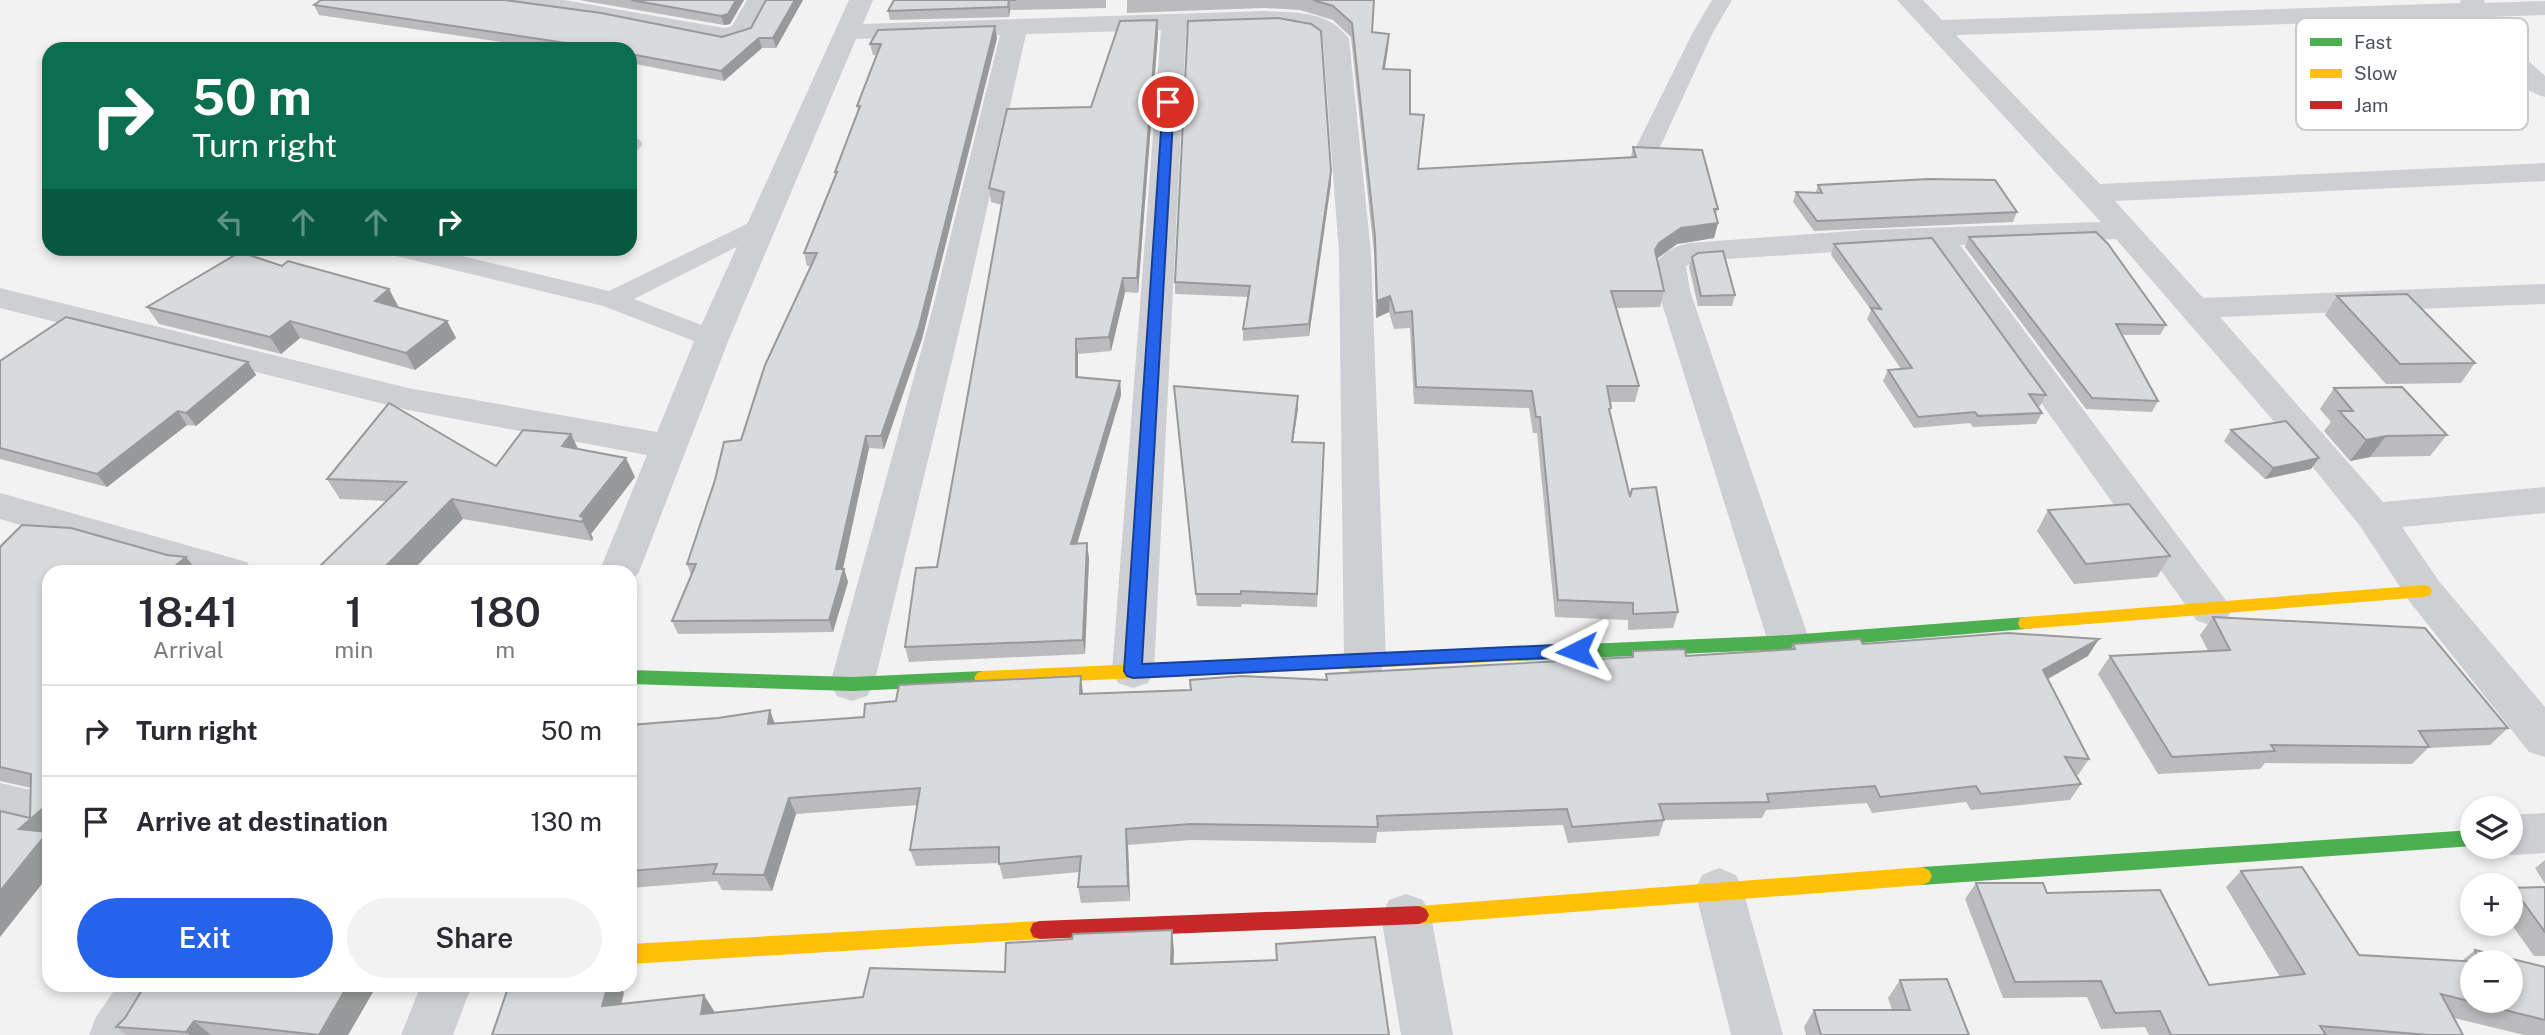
<!DOCTYPE html>
<html lang="en">
<head>
<meta charset="utf-8">
<style>
	:root { --surface:#fff; --page:#f2f2f3; --text:#2b2b33; --muted:#7c7c81; --line:#e1e1e2; --accent:#2563eb }
	body { margin:0; font-family:"Public Sans",sans-serif; background:var(--page); color:var(--text); height:100vh; display:flex; flex-direction:column; font-size:26px; white-space:nowrap }
	* { box-sizing:border-box; margin:0 }
	p { font-size:23px; color:var(--muted) }
	.icon { flex:none; width:38px; height:38px; fill:none; stroke:currentColor; stroke-width:2; stroke-linecap:round; stroke-linejoin:round }
	.map { position:relative; flex:1; overflow:hidden }
	.drawer { position:absolute; left:42px; top:565px; width:595px; height:427px; display:flex; flex-direction:column; background:var(--surface); border-radius:21px; box-shadow:0 4px 10px #0003 }
	.drawer>* { flex:none }
	.banner { position:absolute; left:42px; top:42px; width:595px; height:214px; border-radius:21px; box-shadow:0 4px 10px #0003; background:#0b6e4f; color:#fff; overflow:hidden }
	.buttons { position:absolute; left:2460px; top:796px; display:grid; gap:14px }
	.buttons a { display:grid; place-items:center; width:63px; height:63px; border-radius:50%; background:var(--surface); box-shadow:0 4px 10px #0003; font-size:35px }
	.pin { position:absolute; display:grid; place-items:center; width:60px; height:60px; color:#fff; margin:-30px; border:4px solid #fff; border-radius:50%; box-shadow:0 2px 7px #0007 }
	.me { position:absolute; width:77px; margin:-38px; rotate:267deg; stroke-linejoin:round; filter:drop-shadow(0 0 5px #0008) }
	.turn { display:flex; align-items:center; gap:24px; height:147px; padding:0 35px; font-size:32px }
	.turn .icon { width:91px; height:91px; stroke-width:2.5 }
	.turn b { display:block; font-size:49px; line-height:60px }
	.lanes { display:flex; align-items:center; height:66px; padding:0 35px; background:#0003; justify-content:center; gap:35px; direction:ltr }
	.lanes .off { opacity:.35 }
	.eta { display:flex; justify-content:space-evenly; align-items:center; height:119px; text-align:center }
	.eta b { font-size:42px; font-weight:600; line-height:49px }
	.cta { display:flex; gap:14px; margin-top:auto; padding:14px 35px }
	.cta a { flex:1; height:80px; border-radius:42px; background:var(--accent); color:#fff; font-size:28px; font-weight:600; line-height:80px; text-align:center }
	.cta a+a { background:var(--page); color:var(--text) }
	ul { padding:0; list-style:none }
	li { display:flex; align-items:center; gap:21px; height:91px; padding:0 35px; border-top:2px solid var(--line) }
	li div { flex:1 }
	li b { display:block; font-size:26px }
	li em { font-style:normal }
	.map>svg:first-child { display:block }
	.lines { fill:none; stroke-linecap:round; stroke-linejoin:round }
	.lane { fill:#cdcfd2; fill-rule:evenodd }
	.street { fill:#cdcfd2; fill-rule:evenodd }
	.fast { fill:#4caf50; fill-rule:evenodd }
	.slow { fill:#ffc107; fill-rule:evenodd }
	.jam { fill:#c62828; fill-rule:evenodd }
	.wall { fill:#bbbbbd }
	.shaded-wall { fill:#98999a }
	.building { fill:#d9dadc; stroke:#98999a; stroke-width:2; fill-rule:evenodd }
	.route { fill:#2563eb; stroke:#184099; stroke-width:2 }
	.key { fill:#fff; stroke:#c8cbce; stroke-width:2 }
	.key-label { font-size:19px; fill:#49525d }
</style>
</head>
<body>
<div class="map">
<svg width="2545" height="1035" viewBox="0 0 2545 1035">
	<rect width="100%" height="100%" fill="#f2f2f2"/>
	<g class="lines">
		<g class="lane">
			<polygon points="1712,0 1732,0 1712,34 1660,147 1656,152 1640,152 1636,147 1692,34"/>
			<polygon points="630,137 639,139 643,144 638,150 630,152"/>
			<polygon points="761,217 770,220 774,225 770,230 634,299 722,333 726,339 722,345 712,348 603,306 384,253 381,248 428,248 609,291"/>
		</g>
		<g class="street">
			<polygon points="497,0 564,0 724,28 732,26 747,0 771,0 751,36 725,44 605,20 509,7 500,5"/>
			<path d="M849,0H873L863,24L1264,11C1295,13 1329,10 1349,39L1371,253L1386,660L1380,672L1365,676L1350,672L1344,660L1339,253L1323,40C1300,16 1219,28 1186,29L1154,671L1148,683L1133,688L1118,683L1112,671L1161,30L1026,34L964,311L874,684L867,696L852,701L837,696L830,684L932,311L1000,35L856,39L729,339L639,572L630,583V572H599L647,455L408,410L0,308V288L408,388L657,432L695,339Z"/>
			<path d="M1897,0H1923L1942,20L2461,3L2460,0H2484L2485,3L2545,1V15L2491,17L2511,45L2545,76V97C2515,90 2480,45 2467,18L1956,35L2100,184L2545,163V181L2115,201L2203,298L2545,284V304L2220,317L2383,502L2545,487V513L2402,527L2438,580L2545,707V757L2529,752L2410,602L2360,526L2303,455L2116,239L1960,245L2225,599L2232,610L2225,621L2211,625L2197,621L1929,246L1695,261L1686,266L1690,291L1810,642L1804,653L1789,658L1774,653L1768,642L1658,291L1654,266C1664,252 1672,247 1689,243L1864,230L2101,222Z"/>
			<polygon points="0,493 247,562 253,572 183,572 0,519"/>
			<polygon points="0,783 49,794 49,834 0,823"/>
			<polygon points="2545,813 2545,853 2511,855 2494,849 2493,847 2511,847 2511,815"/>
			<polygon points="1719,868 1736,875 1743,890 1783,1035 1731,1035 1695,890 1702,875"/>
			<polygon points="1406,894 1423,900 1431,916 1453,1035 1401,1035 1381,916 1389,900"/>
			<polygon points="118,985 173,985 145,1035 89,1035 96,1017"/>
			<polygon points="421,985 472,985 453,1035 401,1035"/>
		</g>
		<g class="fast">
			<polygon points="2026,617 2032,618 2034,623 2032,628 2026,629 1789,649 1516,661 1510,659 1507,654 1510,649 1516,647 1789,635"/>
			<polygon points="630,670 852,677 983,671 989,673 992,678 989,683 983,685 852,691 630,684"/>
			<polygon points="2473,830 2473,846 1922,885 1915,882 1912,876 1915,870 1922,867"/>
		</g>
		<g class="slow">
			<polygon points="2424,585 2430,587 2432,591 2430,595 2424,597 2026,629 2020,628 2018,623 2020,618 2026,617"/>
			<polygon points="1516,647 1522,649 1525,654 1522,659 1516,661 983,685 977,683 974,678 977,673 983,671"/>
			<polygon points="1922,867 1929,870 1932,876 1929,882 1922,885 1419,924 1412,921 1409,915 1412,909 1419,906"/>
			<polygon points="1040,921 1047,923 1050,930 1047,937 1040,939 630,964 630,944"/>
		</g>
		<polygon class="jam" points="1419,906 1426,909 1429,915 1426,921 1419,924 1040,939 1033,937 1030,930 1033,923 1040,921"/>
	</g>
	<g class="wall">
		<polygon points="579,0 744,0 730,24 724,25"/>
		<polygon points="766,0 803,0 776,48 762,48 724,81 630,63 630,49 548,49 319,15 314,5 722,37 751,28"/>
		<polygon points="894,0 1106,0 1106,8 1010,10 1009,17 890,20 888,11"/>
		<polygon points="1127,0 1374,0 1372,32 1389,34 1388,48 1385,69 1410,114 1419,169 1631,157 1633,147 1718,209 1716,214 1718,223 1714,238 1677,244 1657,259 1664,291 1660,307 1616,308 1639,386 1635,402 1610,402 1610,413 1630,496 1678,612 1673,628 1628,630 1628,620 1555,617 1537,433 1533,433 1529,408 1414,404 1410,328 1394,329 1389,312 1376,318 1374,253 1351,37 1333,20 1300,10 1264,8 1127,13"/>
		<polygon points="1158,33 1138,293 1125,292 1111,351 1078,354 1078,377 1120,381 1121,395 1077,543 1089,558 1085,654 909,662 905,647 937,567 1002,205 991,202 989,188 1091,107"/>
		<polygon points="997,38 922,339 884,449 869,448 843,569 844,569 848,582 833,632 678,634 672,621 691,575 687,564 741,440 811,266 807,266 804,253 836,176 835,172 858,111 857,106 876,55 873,55 870,44"/>
		<polygon points="1331,183 1309,336 1243,341 1243,329 1248,297 1175,294 1175,282"/>
		<polygon points="1818,185 2017,212 2013,222 1814,231 1793,202 1796,192 1816,192"/>
		<polygon points="1969,237 2166,325 2160,335 2122,335 2158,401 2152,412 2086,409 1965,247"/>
		<polygon points="1834,244 2046,395 2040,406 2037,406 2042,413 2036,424 1973,427 1970,423 1914,428 1883,381 1888,370 1901,369 1867,319 1871,310 1831,255"/>
		<polygon points="1692,257 1735,295 1732,306 1698,306 1689,267"/>
		<polygon points="282,266 389,289 398,306 397,307 447,321 456,338 415,370 300,338 281,354 159,324 147,307"/>
		<polygon points="2337,296 2475,363 2461,383 2386,384 2325,315"/>
		<polygon points="0,361 248,362 256,375 196,426 187,425 107,487 0,459"/>
		<polygon points="1174,386 1298,408 1293,442 1324,443 1317,607 1242,604 1241,607 1197,606"/>
		<polygon points="2334,388 2447,435 2430,456 2370,457 2350,461 2324,431 2331,422 2320,409"/>
		<polygon points="2231,430 2311,469 2265,479 2224,441"/>
		<polygon points="571,434 578,449 635,477 591,534 593,538 592,541 463,519 387,501 340,499 327,479 496,466"/>
		<polygon points="2048,510 2170,556 2157,577 2074,584 2037,531"/>
		<polygon points="0,547 167,555 49,572 30,818 31,788 0,781"/>
		<polygon points="2213,617 2508,728 2490,745 2428,748 2412,764 2265,763 2260,769 2158,774 2098,674 2110,656 2208,651 2200,635"/>
		<polygon points="1793,644 1863,644 2088,656 2048,679 2089,759 2078,775 2076,775 2081,784 2070,800 1971,810 1966,802 1872,813 1867,803 1766,810 1762,818 1664,820 1659,836 1568,843 1563,825 1377,832 1376,843 1191,840 1128,845 1130,901 1081,903 1078,887 1080,872 1003,879 999,863 916,866 910,850 918,805 796,814 772,891 722,890 717,881 630,888 630,725 718,718 775,724 864,717 1083,694 1191,690 1326,680 1326,674 1632,657 1633,651 1686,656 1791,649"/>
		<polygon points="2545,860 2545,884 2535,868"/>
		<polygon points="2241,871 2359,955 2462,961 2475,950 2545,967 2545,1035 2524,1035 2454,1018 2463,1035 2149,1035 2145,1027 2101,1029 2087,997 2003,998 1965,899 1976,883 2047,893 2209,985 2280,977 2226,887"/>
		<polygon points="2545,887 2545,956 2534,956 2511,924 2511,889 2513,888"/>
		<polygon points="1900,980 1969,1035 1806,1035 1804,1027 1814,1010 1892,1010 1888,998"/>
		<polygon points="145,985 377,985 348,1035 126,1035 116,1027 125,1018"/>
	</g>
	<g class="shaded-wall">
		<polygon points="736,0 744,0 730,24 724,25 721,16"/>
		<polygon points="795,0 803,0 776,48 773,38"/>
		<polygon points="1009,0 1010,10 1009,17 1008,7"/>
		<polygon points="1157,20 1158,33 1138,293 1137,278"/>
		<polygon points="995,26 997,38 922,339 884,449 881,436"/>
		<polygon points="1389,34 1388,48 1382,84 1383,69"/>
		<polygon points="759,38 762,48 724,81 721,71"/>
		<polygon points="1331,171 1331,183 1309,336 1309,324"/>
		<polygon points="1718,223 1714,238 1677,244 1656,259 1655,250 1659,243 1681,228"/>
		<polygon points="1123,278 1125,292 1111,351 1109,337"/>
		<polygon points="389,289 398,306 384,318 375,301"/>
		<polygon points="1390,296 1389,312 1376,318 1377,301"/>
		<polygon points="290,321 300,338 281,354 270,337"/>
		<polygon points="447,321 456,338 415,370 406,353"/>
		<polygon points="1076,339 1078,354 1078,392 1076,377"/>
		<polygon points="248,362 256,375 196,426 186,413"/>
		<polygon points="1120,381 1121,395 1073,558 1071,544"/>
		<polygon points="1298,396 1298,408 1291,455 1292,442"/>
		<polygon points="178,411 187,425 107,487 97,474"/>
		<polygon points="571,434 580,453 562,446"/>
		<polygon points="866,436 869,448 840,582 836,569"/>
		<polygon points="2386,436 2370,457 2350,461 2366,440"/>
		<polygon points="626,458 635,477 591,534 593,538 592,541 580,516"/>
		<polygon points="2319,458 2311,469 2265,479 2273,468"/>
		<polygon points="452,499 463,519 411,572 380,572"/>
		<polygon points="1087,543 1089,558 1085,654 1083,640"/>
		<polygon points="186,557 198,572 168,572"/>
		<polygon points="844,569 848,582 833,632 829,620"/>
		<polygon points="2099,639 2088,656 2033,687 2043,670"/>
		<polygon points="1081,676 1083,693 1082,710 1080,694"/>
		<polygon points="770,710 776,727 768,724"/>
		<polygon points="789,798 796,814 772,891 764,875"/>
		<polygon points="49,803 49,875 0,937 0,891 19,829"/>
		<polygon points="1126,829 1128,845 1130,901 1128,886"/>
		<polygon points="1172,930 1174,950 1173,983 1171,964"/>
		<polygon points="348,985 377,985 348,1035 319,1035"/>
		<polygon points="608,985 619,985 624,993 616,1025 602,1006"/>
		<polygon points="704,995 716,1014 701,1014"/>
		<polygon points="194,1021 211,1035 190,1035 186,1032"/>
	</g>
	<g class="building">
		<polygon points="321,0 505,0 601,13 722,37 751,28 766,0 795,0 773,38 759,38 721,71 630,54 630,49 606,49 314,5"/>
		<polygon points="631,0 736,0 728,14 721,16"/>
		<polygon points="894,0 1016,0 1009,0 1008,7 888,11"/>
		<polygon points="1313,0 1374,0 1372,32 1389,34 1383,69 1410,70 1410,114 1424,115 1418,169 1636,157 1633,147 1702,150 1718,209 1714,209 1718,223 1681,228 1659,243 1655,250 1664,291 1611,291 1639,386 1607,386 1611,408 1609,409 1630,497 1632,489 1656,487 1678,612 1633,614 1633,603 1558,600 1540,417 1536,417 1532,391 1416,387 1412,311 1395,313 1390,296 1377,301 1375,237 1352,23 1333,6"/>
		<polygon points="1278,18 1311,24 1321,31 1331,171 1309,324 1243,329 1250,286 1175,282 1188,21"/>
		<polygon points="1157,20 1137,278 1123,278 1109,337 1076,339 1076,377 1120,381 1071,544 1087,543 1083,640 905,647 916,568 937,567 1004,192 989,188 1007,109 1091,107 1120,21"/>
		<polygon points="995,26 919,327 881,436 866,436 836,569 844,569 829,620 672,621 696,564 687,564 715,480 724,442 741,440 765,365 817,253 804,253 837,172 835,172 860,106 857,106 881,44 870,44 878,30"/>
		<polygon points="1929,179 1995,180 2017,212 1817,221 1796,192 1822,193 1818,185"/>
		<polygon points="2096,232 2108,244 2166,325 2116,324 2158,401 2092,398 1969,237"/>
		<polygon points="1932,238 2046,395 2029,394 2042,413 1978,416 1975,412 1918,417 1888,370 1912,368 1871,308 1881,309 1834,244"/>
		<polygon points="1723,251 1735,295 1701,296 1692,257 1698,253"/>
		<polygon points="240,252 282,266 288,261 389,289 375,301 447,321 406,353 290,321 270,337 147,307"/>
		<polygon points="2407,294 2475,363 2400,364 2337,296"/>
		<polygon points="66,317 248,362 186,413 178,411 97,474 0,448 0,361"/>
		<polygon points="1174,386 1298,396 1292,442 1324,443 1317,594 1241,591 1241,594 1196,594"/>
		<polygon points="2402,387 2447,435 2386,436 2366,440 2339,411 2353,411 2334,388"/>
		<polygon points="389,403 496,466 523,430 571,434 562,446 626,458 580,516 584,518 582,522 452,499 380,572 314,572 406,482 327,479"/>
		<polygon points="2286,421 2319,458 2273,468 2231,430"/>
		<polygon points="2129,504 2170,556 2086,564 2048,510"/>
		<polygon points="22,525 71,528 167,555 186,557 168,572 49,572 49,803 19,829 48,832 0,891 0,811 30,818 31,774 0,767 0,547"/>
		<polygon points="2213,617 2425,628 2508,728 2419,731 2429,747 2271,745 2275,751 2172,757 2110,656 2230,650"/>
		<polygon points="2008,633 2099,639 2043,670 2089,759 2065,757 2081,784 1981,794 1976,786 1880,797 1875,786 1767,794 1769,802 1659,804 1664,820 1572,827 1567,809 1377,816 1378,827 1190,824 1126,829 1128,886 1078,887 1081,856 999,864 999,847 910,850 920,788 789,798 764,875 713,874 717,864 630,871 630,725 718,718 770,710 768,724 864,717 865,704 896,701 899,685 1081,676 1080,694 1191,690 1190,680 1241,676 1327,680 1326,674 1633,657 1633,651 1685,649 1686,656 1795,649 1793,644 1860,639 1863,644"/>
		<path d="M2302,867L2359,955L2479,962L2475,950L2545,967V1020L2441,994L2463,1035H2429L2320,1026L2326,1035H2171L2160,1011L2115,1013L2101,981L2015,982L1976,883H2043L2047,893L2160,890L2209,985L2305,974L2241,871ZM2473,962H2511V1001H2473Z"/>
		<polygon points="2545,887 2545,932 2513,888"/>
		<polygon points="1172,930 1171,964 1277,960 1276,944 1375,937 1389,1035 492,1035 509,985 608,985 602,1006 704,995 701,1014 863,997 870,968 1005,972 1006,943 1072,939 1073,934"/>
		<polygon points="1947,979 1969,1035 1821,1035 1814,1010 1910,1010 1900,980"/>
		<polygon points="145,985 348,985 319,1035 194,1021 186,1032 116,1027 125,1018"/>
	</g>
	<polygon class="route" points="1168,98 1174,102 1142,664 1577,644 1583,646 1586,651 1583,656 1133,678 1127,676 1124,671 1163,102"/>
	<rect x="2296" y="18" width="232" height="112" rx="10" class="key"/>
	<rect x="2310" y="38" width="32" height="8" fill="#4caf50"/>
	<rect x="2310" y="69" width="32" height="9" fill="#ffc107"/>
	<rect x="2310" y="101" width="32" height="8" fill="#c62828"/>
	<g class="key-label">
		<text x="2354" y="49">Fast</text>
		<text x="2354" y="80">Slow</text>
		<text x="2354" y="112">Jam</text>
	</g>
</svg>
<div class="buttons">
<a><svg class="icon" aria-label="layers" viewBox="0 0 24 24"><path d="M12 4l9 5-9 5-9-5zM3 14l9 5 9-5"/></svg></a>
<a>+</a>
<a>−</a>
</div>
<div class="pin" style="left:1168px;top:102px;background:#d93025"><svg class="icon" aria-label="arrive" viewBox="0 0 24 24"><path d="M6 21V4h12l-3 4 3 4H6"/></svg></div>
<svg class="me" style="left:1577px;top:651px" viewBox="-20 -20 40 40"><path d="M0-17L14 15 0 8-14 15z" fill="#2563eb" stroke="#fff" stroke-width="4"/></svg>
<div class="banner">
<div class="turn"><svg class="icon" aria-label="right" viewBox="0 0 24 24"><path d="M7 20v-9h11M14 6l5 5-5 5"/></svg><div><b>50 m</b>Turn right</div></div>
<div class="lanes"><svg class="icon off" aria-label="left" viewBox="0 0 24 24"><path d="M17 20v-9H6M10 6l-5 5 5 5"/></svg><svg class="icon off" aria-label="ahead" viewBox="0 0 24 24"><path d="M12 20V5M6 11l6-6 6 6"/></svg><svg class="icon off" aria-label="ahead" viewBox="0 0 24 24"><path d="M12 20V5M6 11l6-6 6 6"/></svg><svg class="icon" aria-label="right" viewBox="0 0 24 24"><path d="M7 20v-9h11M14 6l5 5-5 5"/></svg></div>
</div>
<section class="drawer">
<div class="eta">
<div><b>18:41</b><p>Arrival</p></div>
<div><b>1</b><p>min</p></div>
<div><b>180</b><p>m</p></div>
</div>
<ul>
<li><svg class="icon" aria-label="right" viewBox="0 0 24 24"><path d="M7 20v-9h11M14 6l5 5-5 5"/></svg><div><b>Turn right</b></div><em>50 m</em></li>
<li><svg class="icon" aria-label="arrive" viewBox="0 0 24 24"><path d="M6 21V4h12l-3 4 3 4H6"/></svg><div><b>Arrive at destination</b></div><em>130 m</em></li>
</ul>
<div class="cta"><a>Exit</a><a>Share</a></div>
</section>
</div>
</body>
</html>
